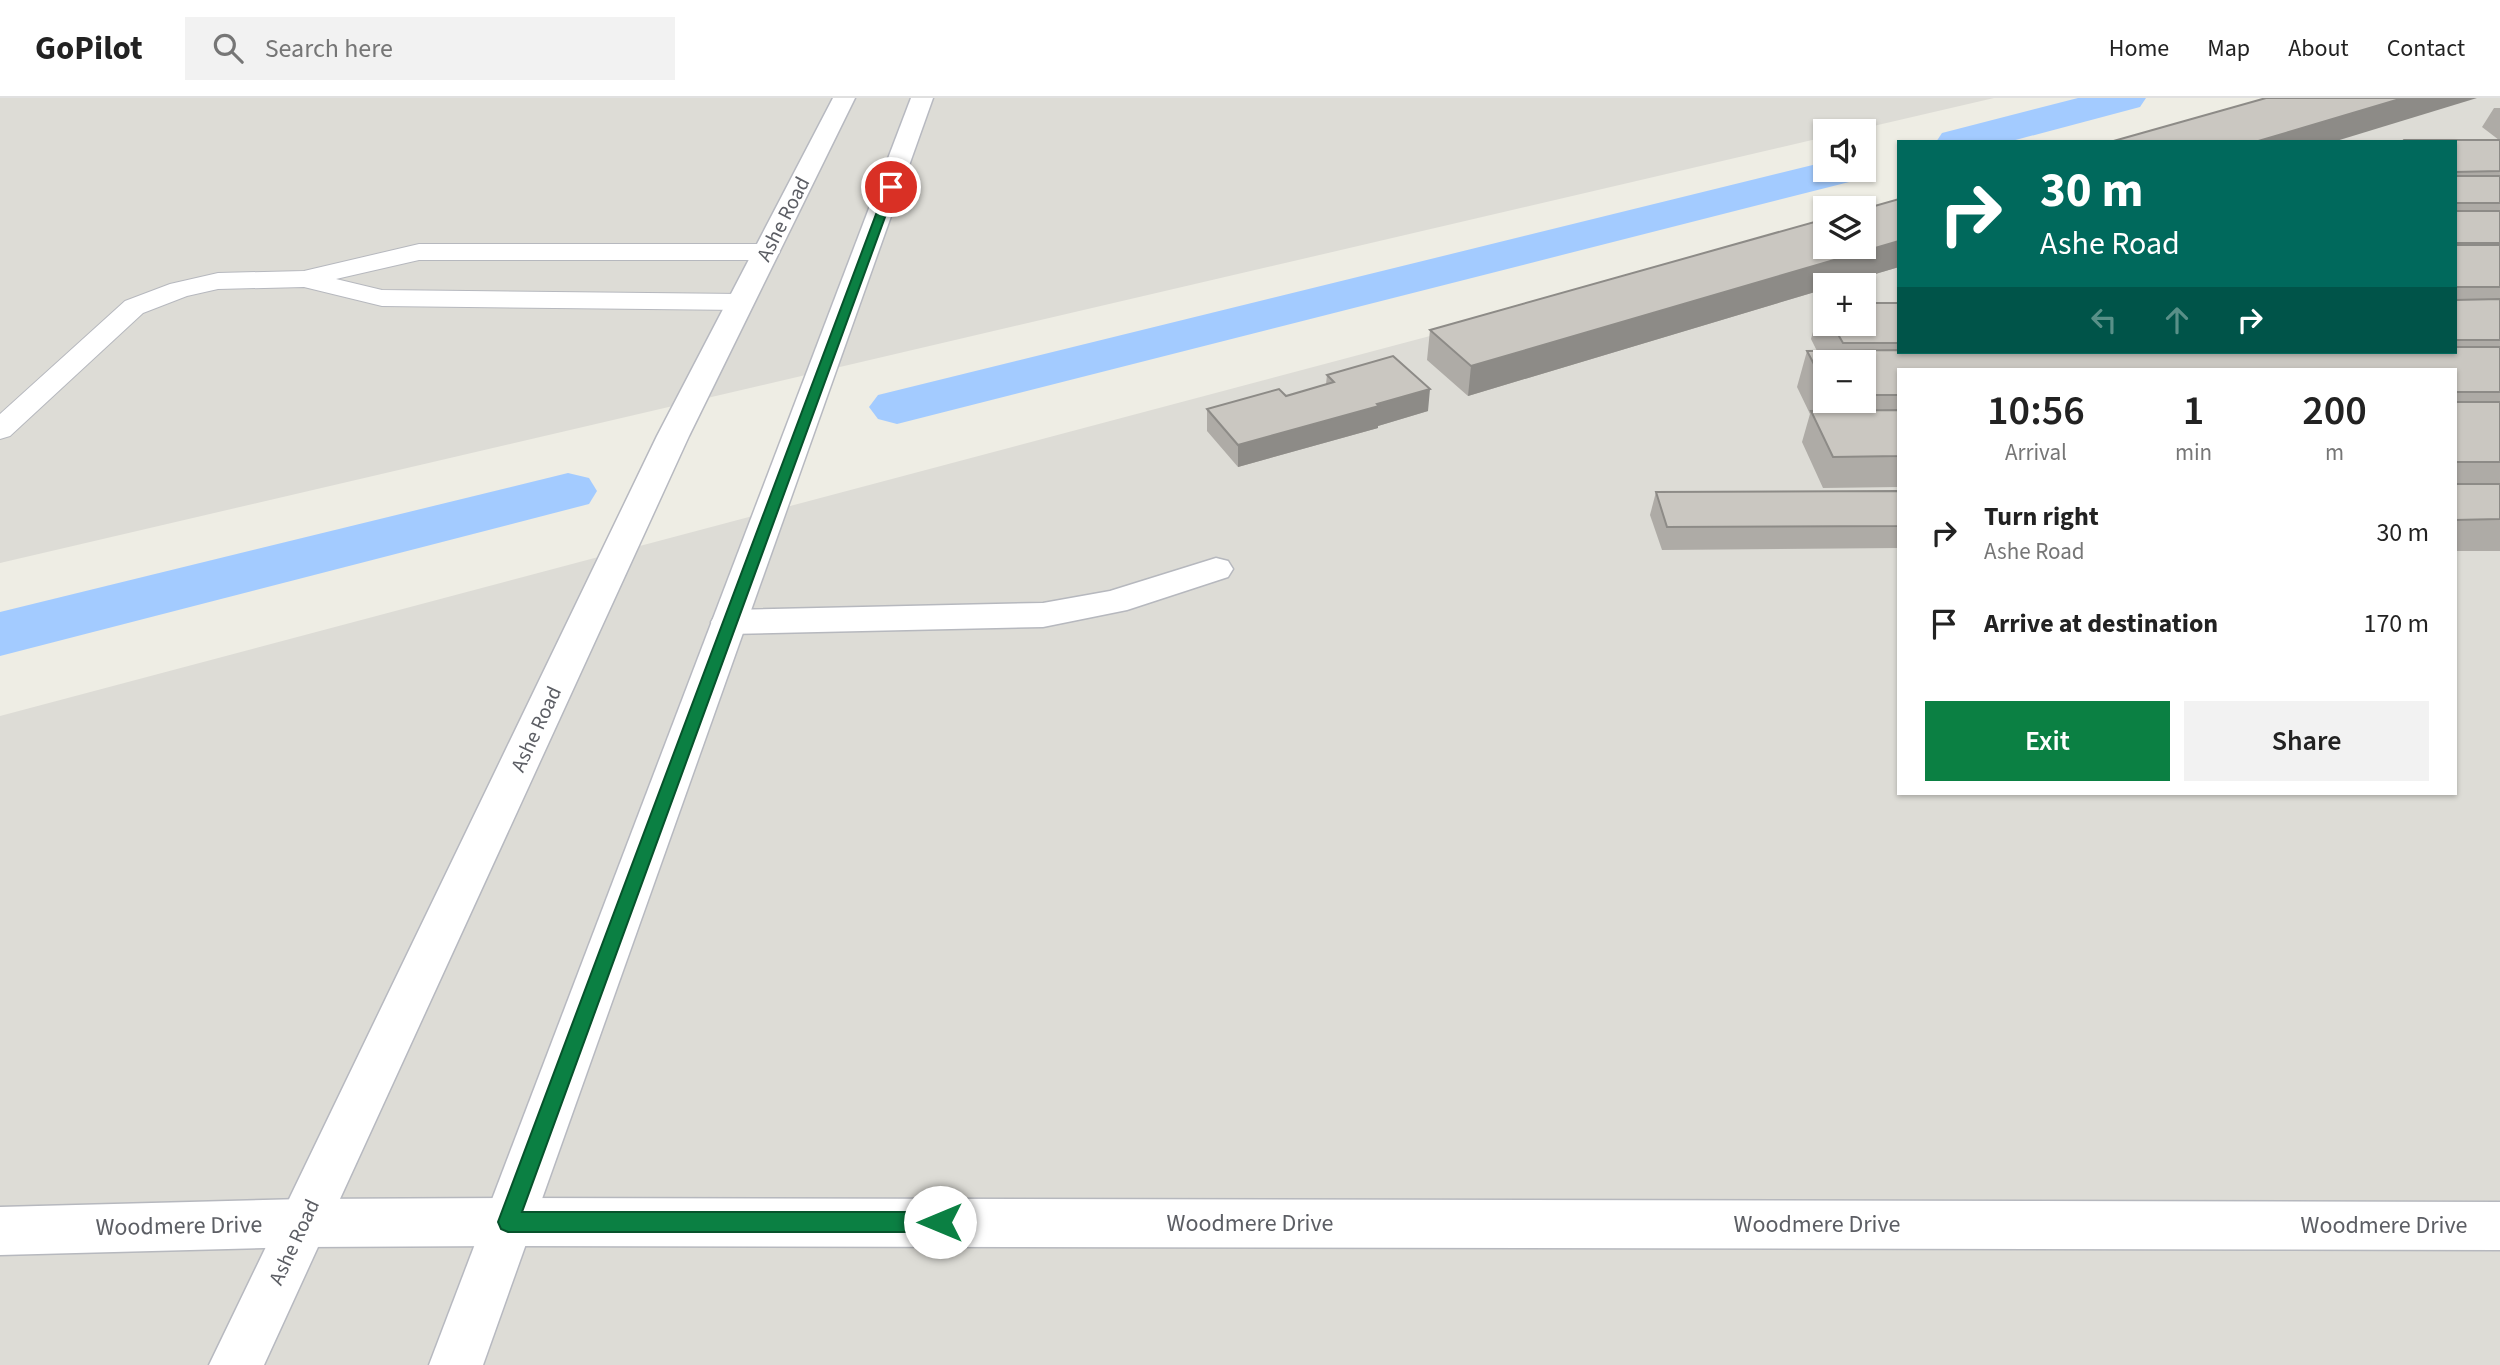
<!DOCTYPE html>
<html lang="en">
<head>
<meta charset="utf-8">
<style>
	:root { --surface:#fff; --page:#f2f2f2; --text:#222; --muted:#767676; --line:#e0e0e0; --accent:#0b8043 }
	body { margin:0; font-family:"Source Sans 3",sans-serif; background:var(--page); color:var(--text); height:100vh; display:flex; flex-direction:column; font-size:26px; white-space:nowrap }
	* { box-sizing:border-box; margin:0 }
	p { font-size:23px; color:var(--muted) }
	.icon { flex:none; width:38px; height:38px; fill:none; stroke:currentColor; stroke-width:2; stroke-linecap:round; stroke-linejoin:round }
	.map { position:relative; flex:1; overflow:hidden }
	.details { position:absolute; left:1897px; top:270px; width:560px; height:427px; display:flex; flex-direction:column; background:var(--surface); border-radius:0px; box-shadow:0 2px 5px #0004 }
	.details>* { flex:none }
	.top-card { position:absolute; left:1897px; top:42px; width:560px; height:214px; border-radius:0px; box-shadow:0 2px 5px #0004; background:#00695c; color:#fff; overflow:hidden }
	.fabs { position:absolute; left:1813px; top:21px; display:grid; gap:14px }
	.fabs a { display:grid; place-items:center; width:63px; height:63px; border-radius:0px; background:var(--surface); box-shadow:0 2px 5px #0004; font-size:35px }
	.pin { position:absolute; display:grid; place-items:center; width:60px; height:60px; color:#fff; margin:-30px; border:4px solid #fff; border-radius:50%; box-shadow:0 2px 7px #0007 }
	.me { position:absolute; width:77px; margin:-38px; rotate:270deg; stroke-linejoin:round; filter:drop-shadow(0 0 5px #0008) }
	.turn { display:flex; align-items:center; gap:24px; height:147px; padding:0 28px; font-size:32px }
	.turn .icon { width:91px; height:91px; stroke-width:2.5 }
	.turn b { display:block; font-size:49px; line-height:60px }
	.lanes { display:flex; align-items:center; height:66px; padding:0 28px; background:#0003; justify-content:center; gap:35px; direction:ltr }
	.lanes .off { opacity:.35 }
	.eta { display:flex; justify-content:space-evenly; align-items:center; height:119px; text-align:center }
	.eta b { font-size:42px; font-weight:600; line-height:49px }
	.cta { display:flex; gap:14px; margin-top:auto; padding:14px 28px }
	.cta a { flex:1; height:80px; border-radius:0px; background:var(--accent); color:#fff; font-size:28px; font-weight:600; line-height:80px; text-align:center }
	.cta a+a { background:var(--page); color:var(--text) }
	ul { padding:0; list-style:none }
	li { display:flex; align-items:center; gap:21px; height:91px; padding:0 28px }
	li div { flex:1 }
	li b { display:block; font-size:26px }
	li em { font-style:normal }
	header { display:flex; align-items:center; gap:42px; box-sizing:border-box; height:98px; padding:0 35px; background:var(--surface); border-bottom:2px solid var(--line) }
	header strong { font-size:33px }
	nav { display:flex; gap:38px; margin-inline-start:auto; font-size:24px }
	.search { width:490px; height:63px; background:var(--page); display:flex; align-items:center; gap:18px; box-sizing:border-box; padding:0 24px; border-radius:0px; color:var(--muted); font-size:26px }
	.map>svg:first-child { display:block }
	.industrial { fill:#dddcd6; fill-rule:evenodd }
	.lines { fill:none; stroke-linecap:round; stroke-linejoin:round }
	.canal { fill:#a3cbff; fill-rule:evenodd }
	.lane-casing { stroke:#b6b8be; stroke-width:2 }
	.street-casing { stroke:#b6b8be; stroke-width:3 }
	.secondary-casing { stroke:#b7b9c0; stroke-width:3 }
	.lane { fill:#fff; fill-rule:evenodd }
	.street { fill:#fff; fill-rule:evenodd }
	.secondary { fill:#fff; fill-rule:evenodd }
	.wall { fill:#aeaba6; fill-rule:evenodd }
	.shaded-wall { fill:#8d8b87 }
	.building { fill:#cac7c1; stroke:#8d8b87; stroke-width:2 }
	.route { fill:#0b8043; stroke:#07532c; stroke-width:2 }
	.labels { text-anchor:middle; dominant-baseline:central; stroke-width:5; stroke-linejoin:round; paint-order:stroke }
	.street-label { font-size:21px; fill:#5c5e64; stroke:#fff }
	.near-street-label { font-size:24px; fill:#5c5e64; stroke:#fff }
</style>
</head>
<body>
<header>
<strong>GoPilot</strong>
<div class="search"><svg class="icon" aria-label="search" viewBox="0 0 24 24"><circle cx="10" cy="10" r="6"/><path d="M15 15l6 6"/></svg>Search here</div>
<nav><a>Home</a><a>Map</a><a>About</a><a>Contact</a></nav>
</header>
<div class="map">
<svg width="2500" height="1267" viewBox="0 0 2500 1267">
	<rect width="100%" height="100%" fill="#eeede4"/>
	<g class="industrial">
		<polygon points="0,0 1994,0 1852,33 1825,33 1825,39 0,465"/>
		<path d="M2286,0H2500V1267H0V618L1825,133V149H1864L1899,113V254H2455V44H2160ZM1825,187H1864V226H1825ZM1825,264H1864V303H1825ZM1899,271H2455V695H1899Z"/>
	</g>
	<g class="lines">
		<g class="canal">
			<polygon points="2078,0 2146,0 2140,9 2008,44 1936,44 1942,35"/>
			<polygon points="1825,64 1825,72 1864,72 1864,67 1867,72 1861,81 897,326 878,321 869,309 878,297"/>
			<polygon points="568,375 589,380 597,393 589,406 0,558 0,514"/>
		</g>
		<g class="lane-casing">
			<polygon id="lane" points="419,146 767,146 776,149 780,154 776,159 767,162 419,162 336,181 382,192 741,196 750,198 754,204 750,210 741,212 382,208 304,189 218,191 187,198 143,215 10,338 0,341 0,316 125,203 170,186 218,175 304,173"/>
		</g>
		<g class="street-casing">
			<g id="street">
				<polygon points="1216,460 1228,463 1233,471 1228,479 1127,512 1043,529 729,536 716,532 711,524 716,516 729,512 1043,505 1110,493"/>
				<polygon points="508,1100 2500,1104 2500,1152 508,1148 303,1149 0,1157 0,1109 303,1101"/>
			</g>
		</g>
		<g class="secondary-casing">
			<g id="secondary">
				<polygon points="833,0 855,0 689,338 264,1267 209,1267 657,338"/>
				<polygon points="911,0 933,0 483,1267 429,1267"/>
			</g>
		</g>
		<use href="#lane" class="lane"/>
		<use href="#street" class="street"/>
		<use href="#secondary" class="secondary"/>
	</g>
	<g class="wall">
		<path d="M2494,10H2500V453H2455V271H1899V389L1823,390L1802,344L1810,316L1797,289L1807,253H1817L1811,241L1821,205H1825V226H1864L1899,205V254H2455V44H2404L2405,42H2499L2482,29ZM1825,264H1864V303H1825Z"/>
		<polygon points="1899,101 1899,169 1838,187 1825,187 1825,191 1468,298 1427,262 1430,232"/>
		<polygon points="1327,277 1428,313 1378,328 1378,330 1238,369 1207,333 1207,311 1286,298 1326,286"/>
		<polygon points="1899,393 1899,450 1662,452 1650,417 1656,394"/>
	</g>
	<g class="shaded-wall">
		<polygon points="2403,0 2477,0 2333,44 2255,44"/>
		<polygon points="1899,143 1899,169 1838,187 1825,187 1825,191 1468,298 1471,268"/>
		<polygon points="1430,291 1428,313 1378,328 1378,330 1238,369 1238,347"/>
	</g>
	<g class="building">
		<polygon points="2266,0 2403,0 2255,44 2110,44"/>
		<polygon points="2405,42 2500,42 2500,73 2455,74 2455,44 2407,44"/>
		<rect x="2455" y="78" width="45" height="27"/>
		<polygon points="1899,101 1899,143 1471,268 1430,232 1825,121 1825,149 1864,149 1864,111"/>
		<rect x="2455" y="113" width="45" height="32"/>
		<rect x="2455" y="147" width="45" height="42"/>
		<polygon points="2500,201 2500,242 2455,242 2455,202"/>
		<polygon points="1821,205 1825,205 1825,213"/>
		<polygon points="1864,205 1899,205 1899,245 1843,245 1832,226 1864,226"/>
		<polygon points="2455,249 2500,249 2500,294 2455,294 2455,271 1899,271 1899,297 1864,297 1864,264 1825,264 1825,287 1807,253 1899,252 1899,254 2455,254"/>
		<polygon points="1393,258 1430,291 1377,306 1379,308 1238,347 1207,311 1279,291 1286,298 1334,284 1327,277"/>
		<rect x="2455" y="304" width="45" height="60"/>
		<polygon points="1899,312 1899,358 1833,359 1811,313"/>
		<polygon points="2455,386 2500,386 2500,421 2455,422"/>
		<polygon points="1899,393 1899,428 1667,429 1656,394"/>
	</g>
	<polygon class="route" points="887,87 896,89 522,1114 940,1114 948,1117 951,1124 948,1131 940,1134 508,1134 501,1131 498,1124"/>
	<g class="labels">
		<g class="street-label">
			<text transform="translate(783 121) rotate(-63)">Ashe Road</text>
			<text transform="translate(536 631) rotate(-65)">Ashe Road</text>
			<text transform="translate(294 1144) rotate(-65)">Ashe Road</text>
		</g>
		<g class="near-street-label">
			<text x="1250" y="1125">Woodmere Drive</text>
			<text x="1817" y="1126">Woodmere Drive</text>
			<text x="2384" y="1127">Woodmere Drive</text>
			<text transform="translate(179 1128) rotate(-1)">Woodmere Drive</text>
		</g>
	</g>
</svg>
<div class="fabs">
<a><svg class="icon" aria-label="sound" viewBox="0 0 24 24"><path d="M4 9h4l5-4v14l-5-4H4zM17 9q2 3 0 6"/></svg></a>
<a><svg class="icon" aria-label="layers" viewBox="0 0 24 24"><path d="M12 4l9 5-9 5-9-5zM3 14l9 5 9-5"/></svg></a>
<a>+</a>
<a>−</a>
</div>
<div class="pin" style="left:891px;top:89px;background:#d93025"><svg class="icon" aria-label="arrive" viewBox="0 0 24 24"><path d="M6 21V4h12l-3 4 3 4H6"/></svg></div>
<svg class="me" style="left:940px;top:1124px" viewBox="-20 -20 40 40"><circle r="19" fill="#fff"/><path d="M0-13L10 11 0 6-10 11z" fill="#0b8043"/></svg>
<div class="top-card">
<div class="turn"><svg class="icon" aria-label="right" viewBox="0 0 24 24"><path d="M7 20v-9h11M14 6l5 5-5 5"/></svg><div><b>30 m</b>Ashe Road</div></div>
<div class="lanes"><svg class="icon off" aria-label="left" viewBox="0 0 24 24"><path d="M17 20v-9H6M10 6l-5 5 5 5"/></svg><svg class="icon off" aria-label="ahead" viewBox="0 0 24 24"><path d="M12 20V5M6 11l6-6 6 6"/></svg><svg class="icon" aria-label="right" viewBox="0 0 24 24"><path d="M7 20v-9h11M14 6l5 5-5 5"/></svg></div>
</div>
<section class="details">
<div class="eta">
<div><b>10:56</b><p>Arrival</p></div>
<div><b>1</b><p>min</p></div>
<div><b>200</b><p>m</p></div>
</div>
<ul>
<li><svg class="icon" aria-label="right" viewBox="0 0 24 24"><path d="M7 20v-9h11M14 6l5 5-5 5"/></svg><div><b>Turn right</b><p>Ashe Road</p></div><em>30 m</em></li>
<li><svg class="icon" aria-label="arrive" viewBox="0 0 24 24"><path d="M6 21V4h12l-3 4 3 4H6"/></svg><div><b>Arrive at destination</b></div><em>170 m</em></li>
</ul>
<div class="cta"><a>Exit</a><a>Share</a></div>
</section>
</div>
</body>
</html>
